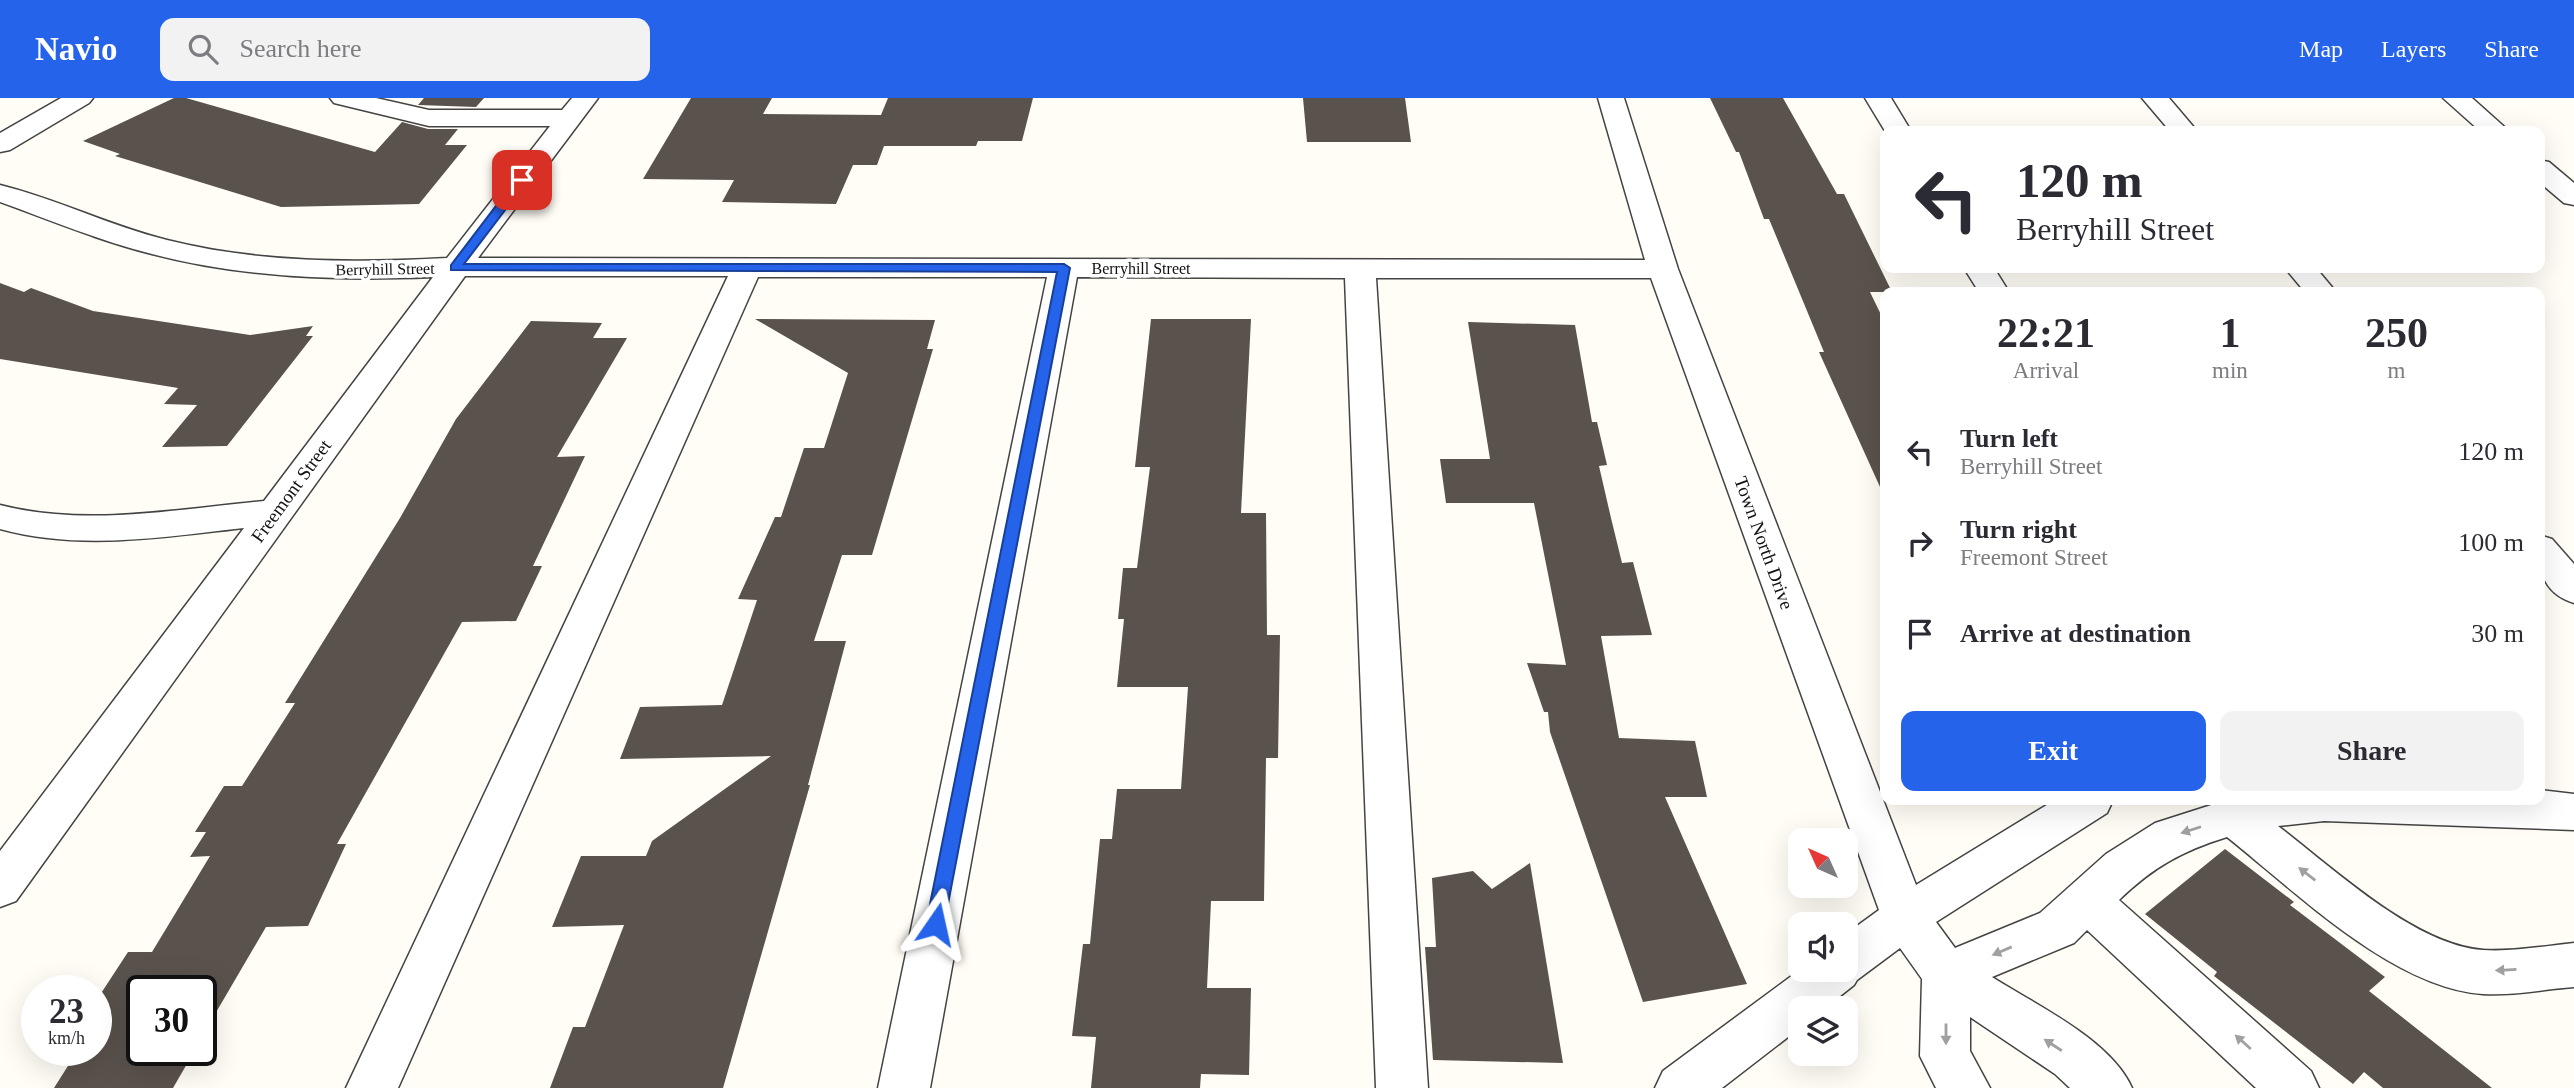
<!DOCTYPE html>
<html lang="en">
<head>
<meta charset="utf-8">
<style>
	:root { --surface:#fff; --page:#f2f2f3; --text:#2b2b33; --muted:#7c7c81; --accent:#2563eb }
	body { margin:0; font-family:Georgia,serif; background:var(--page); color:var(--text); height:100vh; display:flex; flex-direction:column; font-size:26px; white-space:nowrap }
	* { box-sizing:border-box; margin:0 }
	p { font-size:23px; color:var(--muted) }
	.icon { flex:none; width:38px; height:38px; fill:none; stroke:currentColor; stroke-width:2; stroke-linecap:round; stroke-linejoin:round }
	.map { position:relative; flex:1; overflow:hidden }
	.sheet { position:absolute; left:1880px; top:189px; width:665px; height:518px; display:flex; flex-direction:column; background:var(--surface); border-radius:14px; box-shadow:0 7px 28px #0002 }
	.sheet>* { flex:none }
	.guide { position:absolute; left:1880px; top:28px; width:665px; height:147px; border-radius:14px; box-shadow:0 7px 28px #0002; background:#fff; color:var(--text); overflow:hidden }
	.needle { width:46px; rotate:315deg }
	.buttons { position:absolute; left:1788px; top:730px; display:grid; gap:14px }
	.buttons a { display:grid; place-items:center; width:70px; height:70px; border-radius:14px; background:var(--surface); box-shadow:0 7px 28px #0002; font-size:35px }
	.speed { position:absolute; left:21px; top:877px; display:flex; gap:14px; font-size:35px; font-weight:700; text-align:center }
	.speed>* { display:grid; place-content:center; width:91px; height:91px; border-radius:50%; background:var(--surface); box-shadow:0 7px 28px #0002; line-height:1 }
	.speed small { font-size:18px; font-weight:400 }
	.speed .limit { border:4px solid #111; border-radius:10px; background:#fff; color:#111 }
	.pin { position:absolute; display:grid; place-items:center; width:60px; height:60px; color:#fff; margin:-30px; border-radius:14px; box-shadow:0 4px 10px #0006 }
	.me { position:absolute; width:77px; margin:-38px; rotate:11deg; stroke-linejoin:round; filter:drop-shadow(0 0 5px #0008) }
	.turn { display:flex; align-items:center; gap:24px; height:147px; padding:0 21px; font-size:32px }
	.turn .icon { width:91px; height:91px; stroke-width:2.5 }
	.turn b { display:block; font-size:49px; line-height:60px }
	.eta { display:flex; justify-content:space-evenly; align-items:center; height:119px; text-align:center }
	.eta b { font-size:42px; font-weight:600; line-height:49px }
	.action { display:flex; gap:14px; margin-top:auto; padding:14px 21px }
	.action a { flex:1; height:80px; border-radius:14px; background:var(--accent); color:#fff; font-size:28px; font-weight:600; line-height:80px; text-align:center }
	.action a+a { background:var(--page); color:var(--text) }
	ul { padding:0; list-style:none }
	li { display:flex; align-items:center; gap:21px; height:91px; padding:0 21px }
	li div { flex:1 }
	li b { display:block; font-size:26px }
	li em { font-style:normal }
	header { display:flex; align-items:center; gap:42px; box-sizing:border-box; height:98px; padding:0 35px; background:var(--accent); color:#fff }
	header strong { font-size:33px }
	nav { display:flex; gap:38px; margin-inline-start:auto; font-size:24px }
	.search { width:490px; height:63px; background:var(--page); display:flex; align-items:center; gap:18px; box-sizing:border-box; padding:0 24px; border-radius:14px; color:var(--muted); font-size:26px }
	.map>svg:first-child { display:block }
	.building { fill:#5a524d }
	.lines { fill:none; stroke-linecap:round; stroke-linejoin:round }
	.minor-casing { stroke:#444; stroke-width:3 }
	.minor { fill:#fff; fill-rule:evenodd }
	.oneway { fill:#a0a0a0 }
	.route { fill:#2563eb; stroke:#184099; stroke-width:2 }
	.labels { text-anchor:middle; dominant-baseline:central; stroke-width:7; stroke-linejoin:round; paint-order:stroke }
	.far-street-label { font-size:16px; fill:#111; stroke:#fff }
	.street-label { font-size:19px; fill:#111; stroke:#fff }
</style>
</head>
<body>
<header>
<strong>Navio</strong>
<div class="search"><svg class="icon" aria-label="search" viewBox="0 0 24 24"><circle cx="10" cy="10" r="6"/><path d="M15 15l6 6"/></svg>Search here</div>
<nav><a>Map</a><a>Layers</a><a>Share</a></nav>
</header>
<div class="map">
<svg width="2574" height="990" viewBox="0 0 2574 990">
	<rect width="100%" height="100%" fill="#fffdf5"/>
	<g class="building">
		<polygon points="174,0 186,0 375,54 402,24 428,31 458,31 445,47 467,47 419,106 281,109 115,58 120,56 83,43"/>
		<polygon points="424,0 484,0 476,9 418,7"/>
		<polygon points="691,0 772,0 763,16 881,17 888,0 1033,0 1022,43 978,43 976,48 884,48 877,67 853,67 836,106 722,104 734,82 643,81"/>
		<polygon points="1303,0 1405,0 1411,44 1307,44"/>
		<polygon points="1710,0 1783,0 1837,96 1844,96 1892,194 1870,194 1885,225 1885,400 1819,254 1824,254 1769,121 1764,121 1739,54 1736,54"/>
		<polygon points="0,185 24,194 31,190 93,213 250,237 313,228 306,238 313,238 227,348 162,349 197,307 164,306 178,290 0,261"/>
		<polygon points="755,221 935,222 927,251 933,251 872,457 842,457 814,543 846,543 808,687 810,687 723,990 550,990 573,929 585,929 624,827 552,829 581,758 646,758 652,743 771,658 620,661 640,609 722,607 757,502 738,501 775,419 781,419 804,350 824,350 848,275"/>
		<polygon points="1151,221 1251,221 1241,415 1266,415 1267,537 1280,537 1278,660 1266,660 1264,803 1211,803 1207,890 1251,890 1249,977 1201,976 1200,990 1091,990 1096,939 1072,938 1083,846 1090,846 1100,741 1112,741 1117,691 1181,691 1188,589 1117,589 1124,521 1118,521 1123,470 1137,470 1150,369 1135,369"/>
		<polygon points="531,223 602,225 593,240 627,240 557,359 585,358 533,468 542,468 516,523 462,524 337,746 346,746 308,828 266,829 201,940 201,892 142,892 142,952 195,952 173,990 54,990 78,952 96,952 96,903 128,854 152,854 210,758 190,759 206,734 195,734 224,688 242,688 295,605 285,605 400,420 456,321"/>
		<polygon points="1468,224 1575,227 1592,324 1597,324 1607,367 1599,368 1611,420 1622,465 1633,464 1652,537 1601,538 1619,640 1695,643 1707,699 1665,699 1747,886 1643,904 1550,634 1548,614 1544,614 1527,565 1566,567 1534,405 1446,405 1440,361 1490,361"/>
		<polygon points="2225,751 2294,804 2290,807 2385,879 2369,893 2492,990 2383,990 2364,974 2353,986 2214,878 2217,874 2145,816"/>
		<polygon points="1530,765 1563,965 1433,962 1425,849 1436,849 1432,780 1473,773 1492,791"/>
	</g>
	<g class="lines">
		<g class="minor-casing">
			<g id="minor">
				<polygon points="61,0 93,0 89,5 10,52 0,54 0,35"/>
				<path d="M330,0H376L429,12H562L572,0H598L478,160L1645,162L1598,0H1624L1678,171L1916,787L2055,702H2113L2107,715L1936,824L1955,850L2040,815L2106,756L2155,725L2227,702H2539V692L2574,696V732L2324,723L2278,728C2332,769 2414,847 2483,852C2512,854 2545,848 2574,845V889C2545,891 2513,898 2483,896C2393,890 2295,793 2227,739C2182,753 2153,769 2119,802L2311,973L2319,990H2256L2087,832L2074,845L1992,879C2036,907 2111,942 2132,990H2070L2055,976L1970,919V953L1990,990H1936L1920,958L1922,881L1900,850L1857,882L1854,887L1825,910H1801V929L1722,990H1655L1663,973L1801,871L1846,872V836L1879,812L1651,180H1376L1428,990H1376L1345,180L1077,179L930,990H878L1047,179H758L398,990H346L728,178H465L16,803L0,809V753L244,430C164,439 79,453 0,431V407C86,429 177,411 264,403L433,179C338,183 244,180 152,156C100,143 50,122 0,104V87C57,101 110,128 167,142C258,165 354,165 447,160L550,28H429L334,5Z"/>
				<polygon points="1865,0 1891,0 1911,33 1885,33"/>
				<polygon points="2142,0 2169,0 2197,33 2170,33"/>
				<polygon points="2443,0 2472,0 2509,33 2480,33"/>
				<polygon points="2539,62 2549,64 2574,85 2574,107 2564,105 2539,84"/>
				<polygon points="1964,170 1994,170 2009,194 1979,194"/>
				<polygon points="2285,170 2316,170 2336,194 2305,194"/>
				<path d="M2539,437L2552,441L2574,466V505C2539,494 2539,468 2539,437Z"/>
			</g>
		</g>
		<use href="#minor" class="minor"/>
	</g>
	<defs><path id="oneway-solid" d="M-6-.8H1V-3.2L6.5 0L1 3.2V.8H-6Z" transform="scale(1.75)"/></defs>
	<g class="oneway">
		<use href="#oneway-solid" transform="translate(2191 732) rotate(162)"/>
		<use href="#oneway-solid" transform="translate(2307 776) rotate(-142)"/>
		<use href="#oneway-solid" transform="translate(2002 853) rotate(157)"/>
		<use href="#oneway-solid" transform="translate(2506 872) rotate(177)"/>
		<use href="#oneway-solid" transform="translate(1946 936) rotate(90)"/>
		<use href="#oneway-solid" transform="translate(2243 944) rotate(-138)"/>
		<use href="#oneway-solid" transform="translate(2053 947) rotate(-147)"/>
	</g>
	<polygon class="route" points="518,79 528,82 464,166 1064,166 1070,170 943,832 936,835 929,832 926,826 1057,174 451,172 451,167"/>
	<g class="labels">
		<g class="far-street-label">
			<text x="1141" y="170">Berryhill Street</text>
			<text transform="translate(385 171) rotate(-1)">Berryhill Street</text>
		</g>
		<g class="street-label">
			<text transform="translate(291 393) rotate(-54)">Freemont Street</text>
			<text transform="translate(1764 445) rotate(70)">Town North Drive</text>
		</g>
	</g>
</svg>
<div class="buttons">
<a><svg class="needle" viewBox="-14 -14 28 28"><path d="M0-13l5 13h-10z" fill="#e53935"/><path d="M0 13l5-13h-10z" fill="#7c7c81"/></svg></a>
<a><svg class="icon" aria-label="sound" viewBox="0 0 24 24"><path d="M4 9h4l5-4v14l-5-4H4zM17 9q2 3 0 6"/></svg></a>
<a><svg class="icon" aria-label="layers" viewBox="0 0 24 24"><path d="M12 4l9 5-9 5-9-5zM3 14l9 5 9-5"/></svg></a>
</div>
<div class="speed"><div>23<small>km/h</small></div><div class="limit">30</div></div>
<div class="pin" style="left:522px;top:82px;background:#d93025"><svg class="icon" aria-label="arrive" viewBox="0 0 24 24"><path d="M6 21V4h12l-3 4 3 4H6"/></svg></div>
<svg class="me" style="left:936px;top:826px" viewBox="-20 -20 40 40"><path d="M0-17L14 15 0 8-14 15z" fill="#2563eb" stroke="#fff" stroke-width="4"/></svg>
<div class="guide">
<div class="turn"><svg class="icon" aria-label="left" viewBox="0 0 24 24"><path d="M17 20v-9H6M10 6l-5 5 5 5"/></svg><div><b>120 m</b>Berryhill Street</div></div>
</div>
<section class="sheet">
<div class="eta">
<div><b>22:21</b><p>Arrival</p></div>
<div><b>1</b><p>min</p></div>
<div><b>250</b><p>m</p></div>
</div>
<ul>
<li><svg class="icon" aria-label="left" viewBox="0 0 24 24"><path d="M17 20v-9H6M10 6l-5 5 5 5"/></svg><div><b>Turn left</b><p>Berryhill Street</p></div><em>120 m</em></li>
<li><svg class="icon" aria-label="right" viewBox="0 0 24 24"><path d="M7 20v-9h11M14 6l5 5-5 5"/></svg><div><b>Turn right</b><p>Freemont Street</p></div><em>100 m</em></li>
<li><svg class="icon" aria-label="arrive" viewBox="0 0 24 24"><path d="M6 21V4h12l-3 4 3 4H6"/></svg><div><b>Arrive at destination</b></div><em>30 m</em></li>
</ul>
<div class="action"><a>Exit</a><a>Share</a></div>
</section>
</div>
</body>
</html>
